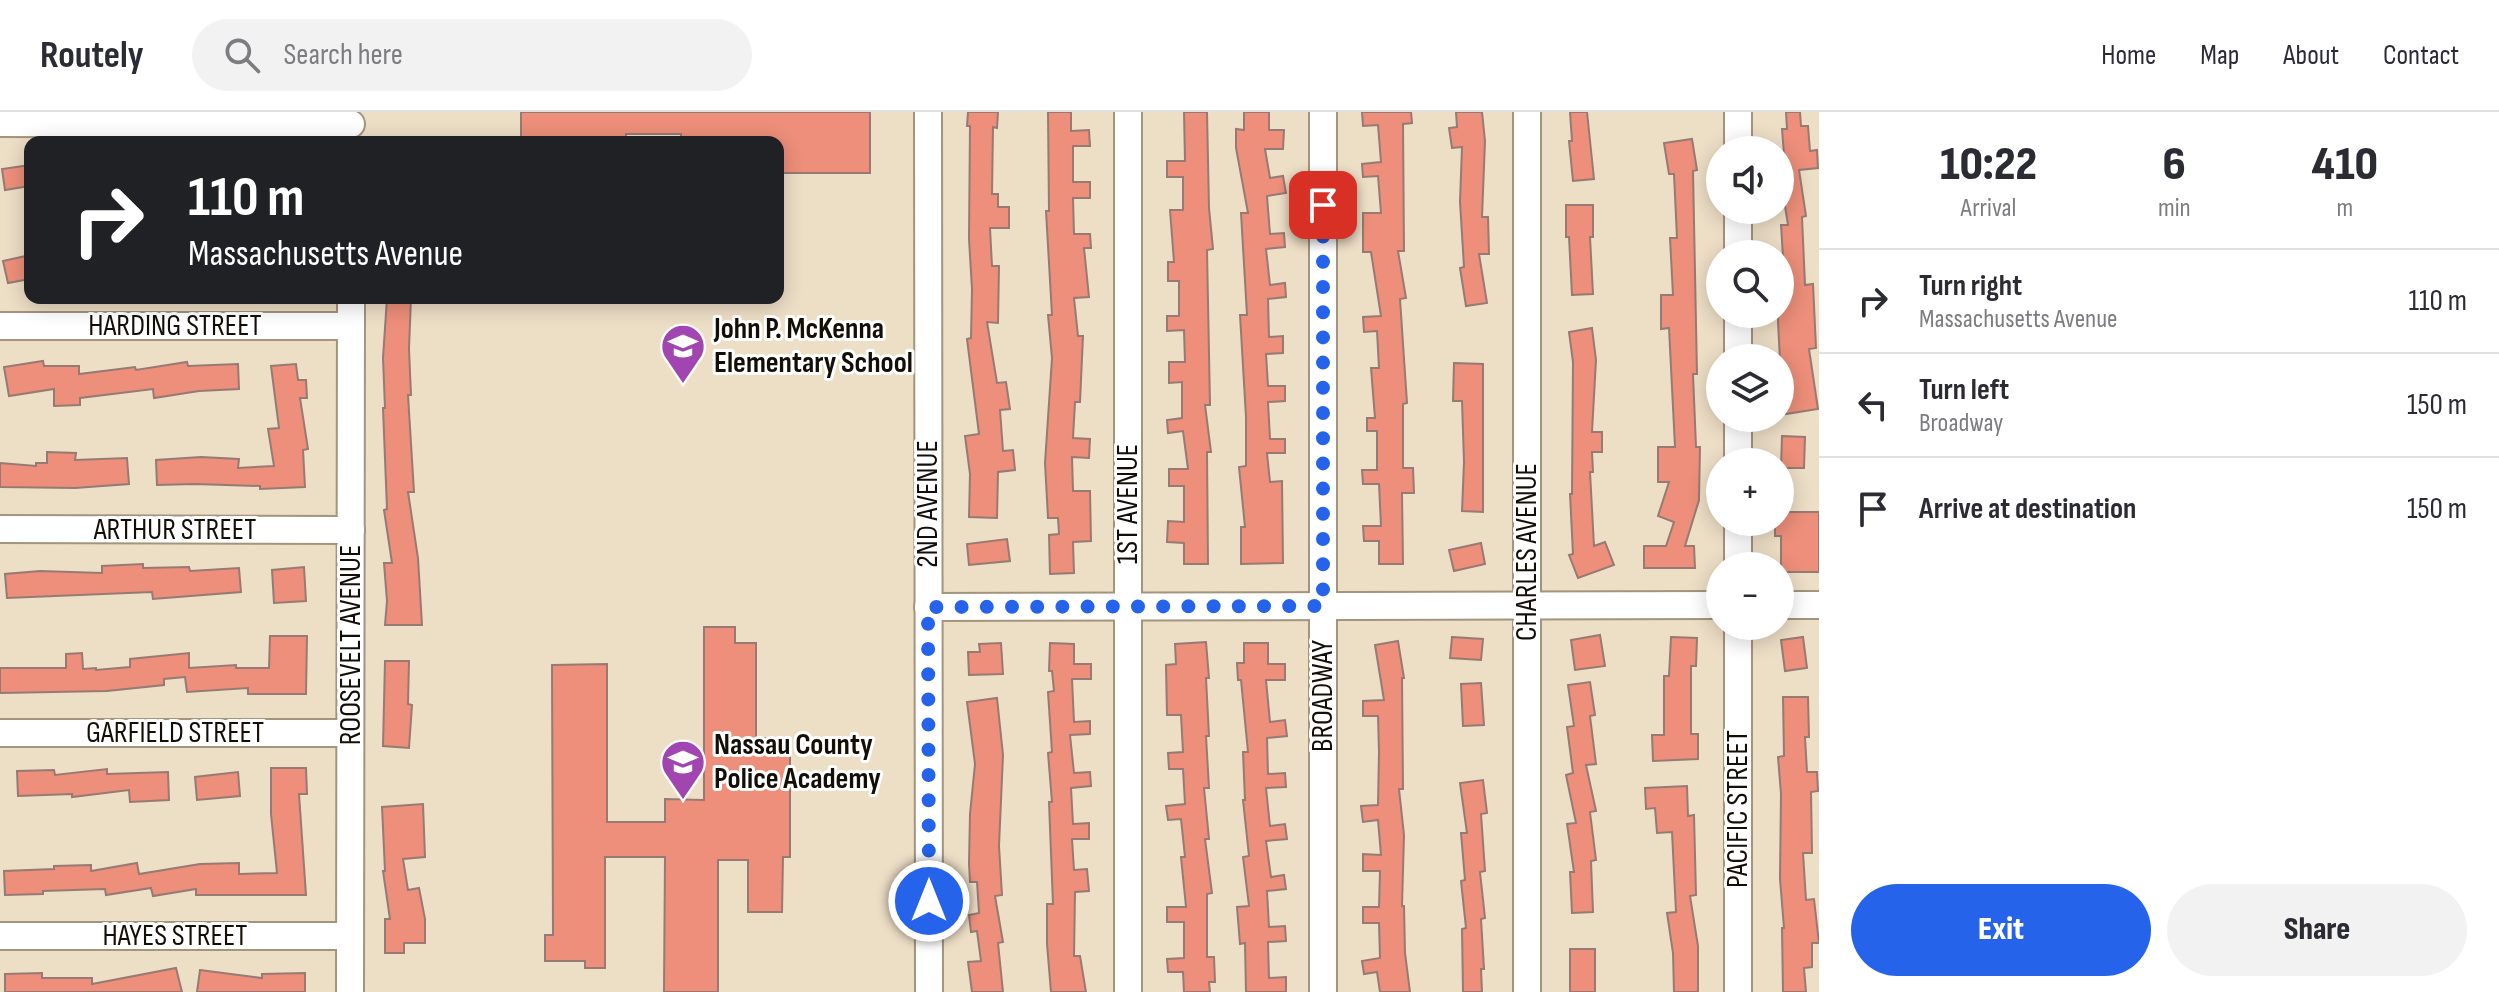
<!DOCTYPE html>
<html lang="en">
<head>
<meta charset="utf-8">
<style>
	:root { --surface:#fff; --page:#f2f2f3; --text:#2b2b33; --muted:#7c7c81; --line:#e1e1e2; --accent:#2563eb }
	body { margin:0; font-family:"Sofia Sans Condensed",sans-serif; background:var(--page); color:var(--text); height:100vh; display:flex; flex-direction:column; font-size:30px; white-space:nowrap }
	* { box-sizing:border-box; margin:0 }
	p { font-size:26px; color:var(--muted) }
	.icon { flex:none; width:44px; height:44px; fill:none; stroke:currentColor; stroke-width:2; stroke-linecap:round; stroke-linejoin:round }
	.map { position:relative; flex:1; overflow:hidden }
	.panel { display:flex; flex-direction:column; background:var(--surface); width:680px }
	.panel>* { flex:none }
	.hud { position:absolute; left:24px; top:24px; width:760px; height:168px; border-radius:16px; box-shadow:0 4px 20px #0003; background:#202124; color:#fff; overflow:hidden }
	.tools { position:absolute; left:1706px; top:24px; display:grid; gap:16px }
	.tools a { display:grid; place-items:center; width:88px; height:88px; border-radius:50%; background:var(--surface); box-shadow:0 4px 20px #0003; font-size:40px }
	.pin { position:absolute; display:grid; place-items:center; width:68px; height:68px; color:#fff; margin:-34px; border-radius:16px; box-shadow:0 4px 12px #0006 }
	.me { position:absolute; width:88px; margin:-44px; rotate:0deg; stroke-linejoin:round; filter:drop-shadow(0 0 6px #0008) }
	.turn { display:flex; align-items:center; gap:28px; height:168px; padding:0 32px; font-size:36px }
	.turn .icon { width:104px; height:104px; stroke-width:2.5 }
	.turn b { display:block; font-size:56px; line-height:68px }
	.eta { display:flex; justify-content:space-evenly; align-items:center; height:136px; text-align:center }
	.eta b { font-size:48px; font-weight:800; line-height:56px }
	.cta { display:flex; gap:16px; margin-top:auto; padding:16px 32px }
	.cta a { flex:1; height:92px; border-radius:48px; background:var(--accent); color:#fff; font-size:32px; font-weight:800; line-height:92px; text-align:center }
	.cta a+a { background:var(--page); color:var(--text) }
	ul { padding:0; list-style:none }
	li { display:flex; align-items:center; gap:24px; height:104px; padding:0 32px; border-top:2px solid var(--line) }
	li div { flex:1 }
	li b { display:block; font-size:30px }
	li em { font-style:normal }
	header { display:flex; align-items:center; gap:48px; box-sizing:border-box; height:112px; padding:0 40px; background:var(--surface); border-bottom:2px solid var(--line) }
	header strong { font-size:38px }
	nav { display:flex; gap:44px; margin-inline-start:auto; font-size:28px }
	.search { width:560px; height:72px; background:var(--page); display:flex; align-items:center; gap:20px; box-sizing:border-box; padding:0 28px; border-radius:44px; color:var(--muted); font-size:30px }
	main { display:flex; flex:1; min-height:0 }
	.map>svg:first-child { display:block }
	.building { fill:#ed8f7a; stroke:#977a74; stroke-width:2 }
	.lines { fill:none; stroke-linecap:round; stroke-linejoin:round }
	.minor-casing { stroke:#a2947d; stroke-width:30 }
	.minor { stroke:#fff; stroke-width:26 }
	.route { stroke:#2563eb; stroke-width:14; stroke-dasharray:0 25.2 }
	.labels { text-anchor:middle; dominant-baseline:central; stroke-width:6; stroke-linejoin:round; paint-order:stroke }
	.street-label { font-size:30px; fill:#130e06; stroke:#fff }
	.poi-label { font-size:30px; font-weight:bold; fill:#130e06; stroke:#fff; text-anchor:start }
</style>
</head>
<body>
<header>
<strong>Routely</strong>
<div class="search"><svg class="icon" aria-label="search" viewBox="0 0 24 24"><circle cx="10" cy="10" r="6"/><path d="M15 15l6 6"/></svg>Search here</div>
<nav><a>Home</a><a>Map</a><a>About</a><a>Contact</a></nav>
</header>
<main>
<div class="map">
<svg width="1819" height="880" viewBox="0 0 1819 880">
	<rect width="100%" height="100%" fill="#eddec6"/>
	<g class="building">
		<polygon points="521,0 870,0 870,61 778,61 778,30 681,30 681,22 626,22 626,30 521,30"/>
		<polygon points="968,0 998,0 997,16 993,15 992,82 998,82 998,95 1009,95 1009,116 990,116 992,154 999,154 998,211 987,210 997,271 1006,270 1010,297 1000,298 1003,339 1013,338 1015,358 998,360 997,406 969,405 970,362 965,324 979,322 967,227 971,226 972,177 969,127 970,14 967,14"/>
		<polygon points="1048,0 1071,0 1071,19 1089,18 1090,34 1073,34 1073,70 1090,70 1090,86 1073,86 1074,122 1090,122 1091,136 1084,136 1089,185 1074,186 1078,224 1083,224 1080,290 1075,290 1073,326 1090,327 1089,346 1072,345 1073,379 1090,379 1091,429 1073,430 1074,461 1050,462 1049,423 1059,422 1058,406 1048,406 1045,351 1052,246 1048,203 1052,203 1046,99 1049,99"/>
		<polygon points="1184,0 1207,0 1209,96 1213,137 1207,138 1210,293 1205,293 1211,340 1207,340 1208,452 1184,452 1184,431 1167,430 1168,409 1184,410 1184,374 1169,374 1169,357 1188,357 1183,319 1168,321 1167,308 1182,306 1182,270 1169,271 1169,250 1185,250 1184,218 1167,219 1167,204 1179,204 1179,169 1168,169 1168,150 1174,150 1170,98 1183,98 1183,65 1167,65 1167,49 1185,49"/>
		<polygon points="1244,0 1269,0 1269,18 1284,18 1283,37 1265,37 1270,66 1283,64 1286,81 1267,84 1270,122 1284,121 1285,135 1266,137 1270,173 1285,171 1286,185 1268,187 1269,225 1283,224 1283,241 1266,242 1268,274 1285,274 1285,289 1268,290 1270,327 1285,327 1285,341 1267,341 1270,370 1282,369 1283,451 1241,452 1241,415 1245,415 1239,355 1246,354 1246,305 1240,203 1247,203 1241,101 1248,101 1236,36 1236,17 1244,18"/>
		<polygon points="1362,0 1411,0 1412,11 1403,12 1404,139 1398,139 1406,186 1400,187 1407,291 1403,292 1403,356 1413,356 1414,381 1402,381 1403,452 1379,452 1379,429 1364,429 1363,414 1381,414 1379,372 1363,372 1362,358 1377,358 1377,319 1367,319 1367,306 1375,306 1371,256 1379,256 1377,219 1364,220 1363,205 1381,204 1371,140 1363,140 1363,101 1381,101 1378,64 1363,65 1362,52 1381,50 1378,13 1363,14"/>
		<polygon points="1456,0 1482,0 1485,29 1482,105 1488,105 1489,142 1479,142 1487,191 1466,194 1460,156 1464,155 1460,90 1462,35 1452,36 1449,16 1457,15"/>
		<polygon points="1570,0 1587,0 1594,67 1573,69 1569,29 1572,29"/>
		<polygon points="1786,0 1800,0 1801,14 1808,14 1810,39 1817,38 1818,56 1799,58 1806,104 1802,105 1805,173 1813,172 1816,236 1809,237 1818,297 1786,302 1781,268 1778,210 1780,175 1782,175 1784,161 1781,113 1788,113 1781,69 1786,68 1782,17 1787,17"/>
		<polygon points="1692,27 1697,58 1693,59 1697,262 1693,262 1696,335 1700,335 1699,388 1685,434 1694,434 1695,456 1644,456 1644,434 1666,434 1674,410 1658,404 1669,370 1658,370 1658,335 1675,335 1669,216 1661,217 1661,183 1673,183 1670,126 1677,126 1674,62 1669,62 1664,31"/>
		<polygon points="30,53 30,74 5,78 2,57"/>
		<polygon points="1566,93 1593,93 1593,125 1590,125 1593,182 1572,183 1569,125 1566,125"/>
		<polygon points="30,143 30,167 8,171 3,149"/>
		<polygon points="387,186 411,186 409,237 411,283 408,283 414,380 408,380 418,446 422,513 385,513 387,489 384,451 392,451 384,398 387,397 383,296 385,296 383,246"/>
		<polygon points="1592,216 1596,248 1592,320 1602,320 1602,340 1592,340 1593,360 1590,360 1594,434 1605,430 1614,453 1578,466 1569,443 1573,442 1570,382 1572,382 1573,250 1569,220"/>
		<polygon points="43,249 44,254 79,254 79,262 135,255 136,258 187,250 188,254 238,252 239,277 199,279 154,286 153,277 80,286 80,293 54,294 54,277 9,284 4,255"/>
		<polygon points="1454,251 1483,252 1483,400 1462,399 1464,350 1462,289 1453,289"/>
		<polygon points="296,252 298,268 306,268 307,286 300,286 308,337 303,338 305,375 260,377 260,374 195,372 157,373 156,348 201,345 239,347 238,356 274,354 268,317 279,316 271,254"/>
		<polygon points="1782,324 1805,325 1804,356 1781,356"/>
		<polygon points="47,340 76,341 75,348 127,346 129,372 75,376 0,375 0,351 36,354 36,351 47,351"/>
		<polygon points="1780,400 1819,400 1819,460 1781,460 1781,424 1775,424 1775,410 1780,410"/>
		<polygon points="1007,427 1010,449 969,453 967,432"/>
		<polygon points="1481,431 1485,452 1454,459 1449,438"/>
		<polygon points="143,452 143,456 189,455 190,459 239,456 241,480 153,487 152,480 7,486 5,462 40,459 102,461 102,454"/>
		<polygon points="304,455 306,489 274,491 272,458"/>
		<polygon points="704,515 735,515 735,531 756,531 756,626 778,627 778,634 790,634 790,745 783,745 782,800 748,800 748,748 718,748 718,880 664,880 665,745 605,745 605,856 585,856 585,849 545,849 545,823 553,823 552,553 607,552 607,710 665,710 665,687 704,688"/>
		<polygon points="1600,523 1605,554 1575,558 1571,528"/>
		<polygon points="270,524 307,524 306,582 248,582 248,576 187,580 185,565 164,567 164,573 107,579 0,581 0,556 66,556 66,542 82,541 83,557 96,556 96,558 130,555 130,547 189,541 189,556 236,553 236,556 269,556"/>
		<polygon points="1452,525 1483,527 1481,548 1450,546"/>
		<polygon points="1671,525 1697,526 1696,554 1691,554 1691,622 1698,622 1698,647 1653,649 1652,623 1664,623 1664,564 1669,564"/>
		<polygon points="1803,525 1807,556 1785,559 1781,528"/>
		<polygon points="1398,529 1404,566 1402,566 1403,677 1399,677 1404,723 1402,794 1404,794 1405,841 1410,880 1380,880 1377,860 1364,862 1362,849 1380,846 1379,811 1363,811 1363,795 1379,795 1380,759 1363,759 1363,742 1381,743 1378,708 1363,710 1361,694 1378,693 1379,640 1378,604 1363,604 1363,589 1384,588 1375,533"/>
		<polygon points="1206,530 1209,566 1206,566 1209,624 1206,624 1209,676 1204,676 1209,727 1205,727 1212,781 1207,782 1207,845 1214,845 1215,870 1209,870 1210,880 1184,880 1183,860 1168,860 1167,847 1184,846 1184,810 1167,810 1167,795 1186,795 1181,745 1185,745 1181,707 1168,708 1166,694 1185,692 1183,657 1169,657 1168,641 1183,640 1181,603 1167,603 1166,553 1176,552 1175,532"/>
		<polygon points="1001,531 1003,562 969,563 968,540 980,540 979,532"/>
		<polygon points="1050,531 1074,532 1074,552 1091,552 1091,567 1072,567 1074,610 1090,609 1090,622 1070,623 1074,661 1090,660 1091,674 1071,676 1073,712 1089,711 1089,727 1072,727 1074,758 1087,757 1089,779 1075,780 1074,844 1080,844 1086,880 1051,880 1047,832 1047,792 1053,792 1049,690 1052,690 1048,641 1052,640 1048,580 1054,579 1052,559 1049,559"/>
		<polygon points="1244,531 1268,531 1268,552 1285,552 1285,568 1266,568 1270,610 1285,608 1287,624 1267,626 1268,662 1285,661 1286,675 1266,676 1270,714 1285,712 1287,727 1266,729 1271,765 1284,763 1286,777 1267,779 1269,815 1285,814 1286,829 1268,830 1269,866 1286,865 1286,880 1246,880 1245,831 1240,832 1237,795 1249,794 1243,745 1249,744 1243,688 1245,688 1243,640 1248,640 1241,568 1238,568 1237,551 1244,551"/>
		<polygon points="385,549 409,549 408,592 412,593 409,636 383,634"/>
		<polygon points="1590,570 1595,603 1590,604 1596,652 1586,653 1596,699 1590,700 1596,748 1591,749 1593,800 1572,801 1570,760 1574,760 1567,712 1576,711 1566,663 1573,661 1567,615 1574,614 1568,573"/>
		<polygon points="1481,571 1484,613 1463,614 1461,572"/>
		<polygon points="1783,585 1808,585 1809,625 1805,625 1807,660 1817,660 1818,679 1811,680 1812,741 1803,741 1806,788 1814,787 1819,831 1812,831 1812,855 1804,856 1806,880 1783,880 1782,816 1784,816 1780,767 1781,682 1778,645 1784,644"/>
		<polygon points="997,586 1003,643 999,734 1002,783 995,784 1003,830 998,831 1003,880 972,880 968,850 981,849 977,819 971,820 969,803 979,801 977,770 970,770 969,752 970,702 975,652 967,590"/>
		<polygon points="271,656 306,656 307,682 299,682 306,783 196,783 196,777 153,784 151,776 106,783 105,777 43,779 43,782 5,783 4,759 54,757 54,754 91,753 91,759 137,751 139,762 200,752 239,751 239,762 277,761 271,702"/>
		<polygon points="107,657 107,662 168,660 169,688 130,690 129,678 72,685 72,682 18,684 17,659 54,658 55,663"/>
		<polygon points="238,660 240,684 197,688 195,665"/>
		<polygon points="1483,668 1487,701 1481,702 1485,759 1480,760 1485,806 1481,807 1484,857 1481,857 1482,880 1463,880 1462,817 1466,816 1461,769 1465,768 1461,721 1467,721 1460,671"/>
		<polygon points="1687,674 1688,704 1694,703 1696,783 1690,784 1698,834 1698,880 1674,880 1673,841 1667,801 1676,800 1672,720 1657,721 1655,696 1646,697 1645,676"/>
		<polygon points="423,692 425,745 403,747 408,778 419,776 425,807 425,831 404,831 404,841 385,841 385,807 390,807 383,759 385,759 382,695"/>
		<rect x="1570" y="837" width="25" height="43"/>
		<polygon points="176,856 182,880 5,880 5,862 42,861 42,866 92,866 92,872"/>
		<polygon points="200,858 262,866 262,862 305,861 305,880 197,880"/>
	</g>
	<g class="lines">
		<g class="minor-casing">
			<g id="minor">
				<polyline points="928,0 929,880"/>
				<polyline points="1128,0 1128,880"/>
				<polyline points="0,11 351,12"/>
				<polyline points="1738,38 1738,0"/>
				<polyline points="1738,142 1738,98"/>
				<polyline points="0,214 351,214"/>
				<polyline points="1738,246 1738,202"/>
				<polyline points="1738,350 1738,306"/>
				<polyline points="0,417 351,418"/>
				<polyline points="1738,454 1738,410"/>
				<polyline points="1780,493 1819,493"/>
				<polyline points="928,495 1720,493"/>
				<polyline points="1738,514 1738,880"/>
				<polyline points="0,621 350,621"/>
				<polyline points="0,824 350,824"/>
				<polyline points="350,880 351,186"/>
				<polyline points="1323,880 1323,0"/>
				<polyline points="1527,880 1527,0"/>
			</g>
		</g>
		<use href="#minor" class="minor"/>
	</g>
	<g class="lines">
		<polyline class="route" points="929,789 928,495 1323,494 1323,93"/>
	</g>
	<defs>
		<g id="school-pin" transform="scale(2.3)"><path d="M0 17L-7.5 6A9.5 9.5 0 1 1 7.5 6Z" fill="#a146b0" stroke="#fff"/><path d="M0-5L7-2L0 1L-7-2ZM-4 1L0 2.5L4 1V4Q0 6-4 4Z" fill="#fff"/></g>
	</defs>
	<g fill-rule="evenodd">
		<use href="#school-pin" x="683" y="234"/>
		<use href="#school-pin" x="683" y="650"/>
	</g>
	<g class="labels">
		<g class="street-label">
			<text x="175" y="214">HARDING STREET</text>
			<text transform="translate(928 392) rotate(-90)">2ND AVENUE</text>
			<text transform="translate(1128 392) rotate(-90)">1ST AVENUE</text>
			<text x="175" y="418">ARTHUR STREET</text>
			<text transform="translate(1527 440) rotate(-90)">CHARLES AVENUE</text>
			<text transform="translate(351 533) rotate(-90)">ROOSEVELT AVENUE</text>
			<text transform="translate(1323 584) rotate(-90)">BROADWAY</text>
			<text x="175" y="621">GARFIELD STREET</text>
			<text transform="translate(1738 697) rotate(-90)">PACIFIC STREET</text>
			<text x="175" y="824">HAYES STREET</text>
		</g>
		<g class="poi-label">
			<text x="714" y="217">John P. McKenna<tspan x="714" dy="34">Elementary School</tspan></text>
			<text x="714" y="633">Nassau County<tspan x="714" dy="34">Police Academy</tspan></text>
		</g>
	</g>
</svg>
<div class="tools">
<a><svg class="icon" aria-label="sound" viewBox="0 0 24 24"><path d="M4 9h4l5-4v14l-5-4H4zM17 9q2 3 0 6"/></svg></a>
<a><svg class="icon" aria-label="search" viewBox="0 0 24 24"><circle cx="10" cy="10" r="6"/><path d="M15 15l6 6"/></svg></a>
<a><svg class="icon" aria-label="layers" viewBox="0 0 24 24"><path d="M12 4l9 5-9 5-9-5zM3 14l9 5 9-5"/></svg></a>
<a>+</a>
<a>−</a>
</div>
<div class="pin" style="left:1323px;top:93px;background:#d93025"><svg class="icon" aria-label="arrive" viewBox="0 0 24 24"><path d="M6 21V4h12l-3 4 3 4H6"/></svg></div>
<svg class="me" style="left:929px;top:789px" viewBox="-20 -20 40 40"><circle r="17" fill="#2563eb" stroke="#fff" stroke-width="3"/><path d="M0-11L8 9 0 5-8 9z" fill="#fff"/></svg>
<div class="hud">
<div class="turn"><svg class="icon" aria-label="right" viewBox="0 0 24 24"><path d="M7 20v-9h11M14 6l5 5-5 5"/></svg><div><b>110 m</b>Massachusetts Avenue</div></div>
</div>
</div>
<section class="panel">
<div class="eta">
<div><b>10:22</b><p>Arrival</p></div>
<div><b>6</b><p>min</p></div>
<div><b>410</b><p>m</p></div>
</div>
<ul>
<li><svg class="icon" aria-label="right" viewBox="0 0 24 24"><path d="M7 20v-9h11M14 6l5 5-5 5"/></svg><div><b>Turn right</b><p>Massachusetts Avenue</p></div><em>110 m</em></li>
<li><svg class="icon" aria-label="left" viewBox="0 0 24 24"><path d="M17 20v-9H6M10 6l-5 5 5 5"/></svg><div><b>Turn left</b><p>Broadway</p></div><em>150 m</em></li>
<li><svg class="icon" aria-label="arrive" viewBox="0 0 24 24"><path d="M6 21V4h12l-3 4 3 4H6"/></svg><div><b>Arrive at destination</b></div><em>150 m</em></li>
</ul>
<div class="cta"><a>Exit</a><a>Share</a></div>
</section>
</main>
</body>
</html>
